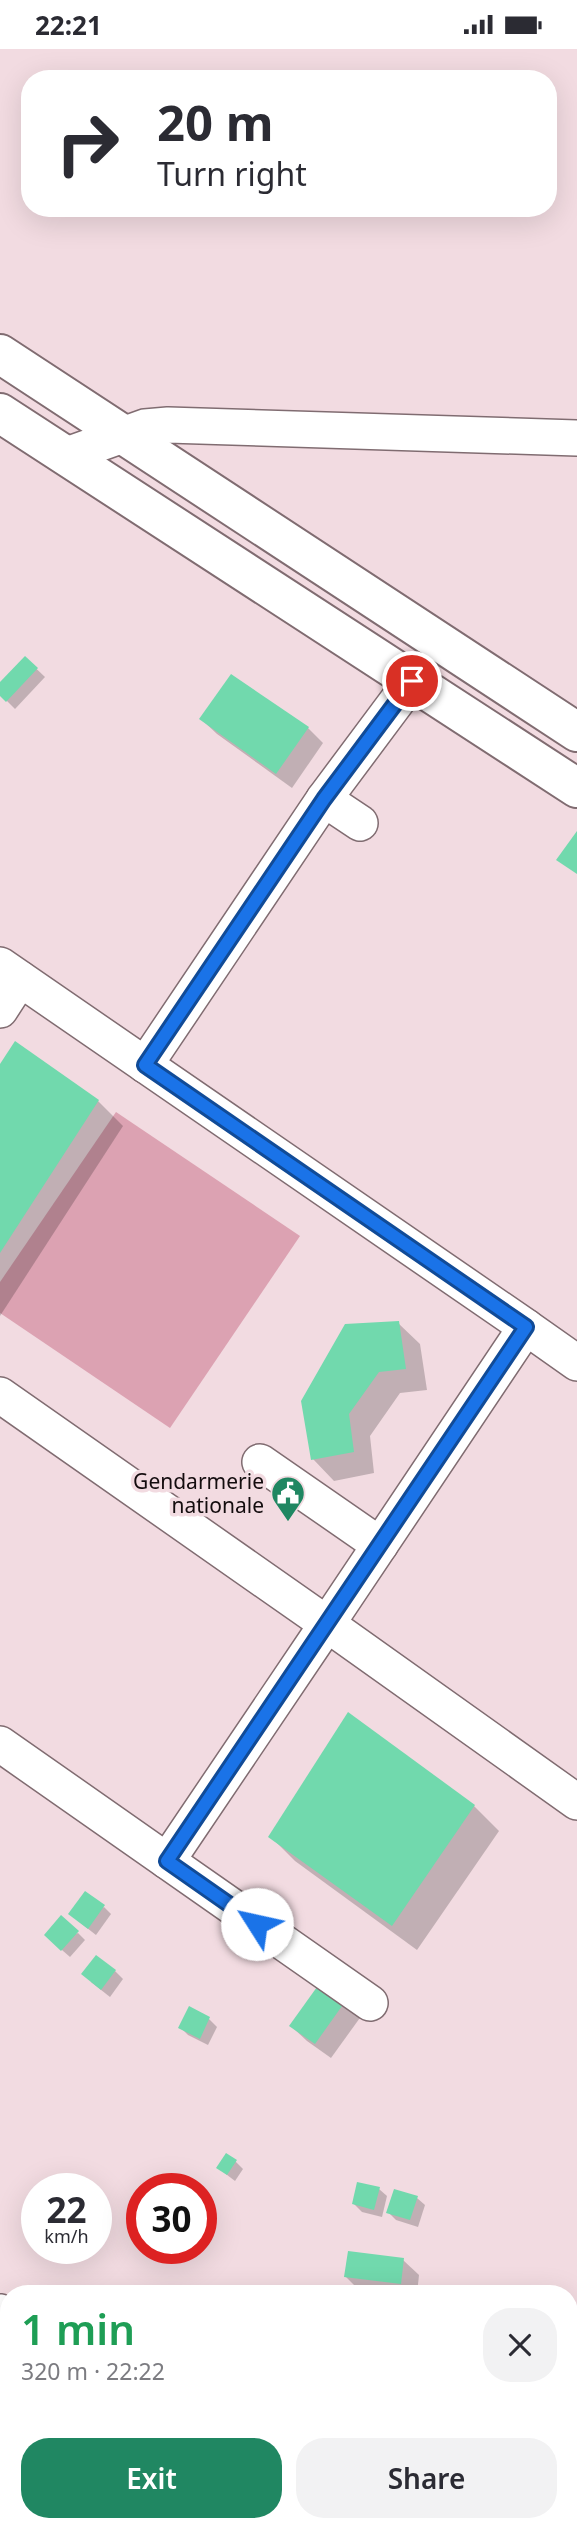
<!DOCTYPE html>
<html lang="en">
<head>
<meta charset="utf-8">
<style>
	:root { --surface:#fff; --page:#f2f2f3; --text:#2b2b33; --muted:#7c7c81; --accent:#208762 }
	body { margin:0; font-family:"Noto Sans",sans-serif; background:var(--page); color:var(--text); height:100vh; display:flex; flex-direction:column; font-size:26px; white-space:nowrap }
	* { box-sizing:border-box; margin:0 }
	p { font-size:23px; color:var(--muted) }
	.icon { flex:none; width:38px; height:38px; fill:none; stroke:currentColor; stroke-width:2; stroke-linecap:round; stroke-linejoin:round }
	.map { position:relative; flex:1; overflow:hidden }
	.side { position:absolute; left:0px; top:2236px; width:578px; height:247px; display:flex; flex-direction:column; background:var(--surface); border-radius:28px 28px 0 0; box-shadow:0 7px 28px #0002 }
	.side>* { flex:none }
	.guide { position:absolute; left:21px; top:21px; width:536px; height:147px; border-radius:28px; box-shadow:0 7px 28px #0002; background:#fff; color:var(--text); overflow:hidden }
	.speed { position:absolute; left:21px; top:2124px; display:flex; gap:14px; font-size:35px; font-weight:700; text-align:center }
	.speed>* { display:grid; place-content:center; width:91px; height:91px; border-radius:50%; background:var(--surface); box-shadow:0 7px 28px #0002; line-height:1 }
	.speed small { font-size:18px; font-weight:400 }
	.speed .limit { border:10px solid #d22; background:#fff; color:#111 }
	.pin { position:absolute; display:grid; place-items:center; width:60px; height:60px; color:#fff; margin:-30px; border:4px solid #fff; border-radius:50%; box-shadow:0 2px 7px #0007 }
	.me { position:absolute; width:77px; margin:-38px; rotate:305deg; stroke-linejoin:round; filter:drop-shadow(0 0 5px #0008) }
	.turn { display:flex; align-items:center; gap:24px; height:147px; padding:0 21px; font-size:32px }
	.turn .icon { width:91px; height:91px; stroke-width:2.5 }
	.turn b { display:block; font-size:49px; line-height:60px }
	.round { display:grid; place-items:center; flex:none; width:74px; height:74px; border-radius:28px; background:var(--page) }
	.head { display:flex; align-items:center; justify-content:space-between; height:119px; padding:0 21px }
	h1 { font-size:42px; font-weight:600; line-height:52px; color:#1e9e55 }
	.action { display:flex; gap:14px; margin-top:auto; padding:14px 21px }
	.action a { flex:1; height:80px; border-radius:28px; background:var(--accent); color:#fff; font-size:28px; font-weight:600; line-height:80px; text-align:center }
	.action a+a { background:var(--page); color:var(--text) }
	.status { display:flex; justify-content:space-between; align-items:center; height:49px; padding:0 35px; background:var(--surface); direction:ltr }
	.status svg { height:19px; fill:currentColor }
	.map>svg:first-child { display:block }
	.green { fill:#dca2b2 }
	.shadow { fill:#0003 }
	.building { fill:#71d9ad }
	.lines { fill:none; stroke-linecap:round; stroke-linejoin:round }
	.minor-casing { stroke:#806c71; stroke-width:38 }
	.major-casing { stroke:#806c71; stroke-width:42 }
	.minor { stroke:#fff; stroke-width:35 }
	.major { stroke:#fff; stroke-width:38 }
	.route-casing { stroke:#114b97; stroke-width:18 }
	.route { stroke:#1a73e8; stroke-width:12 }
	.labels { text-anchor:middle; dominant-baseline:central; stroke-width:7; stroke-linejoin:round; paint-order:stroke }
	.poi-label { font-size:21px; fill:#130c0e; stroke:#f2dbe1; text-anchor:end }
</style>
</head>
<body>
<div class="status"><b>22:21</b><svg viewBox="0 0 49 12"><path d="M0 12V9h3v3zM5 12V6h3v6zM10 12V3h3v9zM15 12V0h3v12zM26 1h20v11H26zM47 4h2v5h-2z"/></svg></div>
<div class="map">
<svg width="577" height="2483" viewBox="0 0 577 2483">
	<rect width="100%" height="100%" fill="#f2dbe1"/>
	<polygon class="green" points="116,1063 300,1187 170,1379 0,1264 0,1233"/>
	<g class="shadow">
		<polygon points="25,609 45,628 15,660 0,645 0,635"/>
		<polygon points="201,670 308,679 323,694 292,739 217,685"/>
		<polygon points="0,1018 98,1052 123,1077 0,1267"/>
		<polygon points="398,1274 420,1295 427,1341 400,1344 370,1387 374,1424 334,1432 313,1410"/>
		<polygon points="474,1757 499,1782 417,1901 295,1812 270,1787"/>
		<polygon points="104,1858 111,1865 96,1886 78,1872"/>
		<polygon points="78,1884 85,1891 70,1908 54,1894"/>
		<polygon points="115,1922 123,1930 110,1948 91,1933"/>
		<polygon points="320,1936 362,1966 331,2009 307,1992 291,1977"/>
		<polygon points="209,1970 217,1978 208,1996 188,1986 180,1978"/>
		<polygon points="235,2112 243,2120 235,2132 218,2119"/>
		<polygon points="379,2140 387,2147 382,2168 362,2163 354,2155"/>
		<polygon points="417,2149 425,2156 418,2178 396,2171 388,2163"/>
		<polygon points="403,2211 419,2226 417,2245 361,2243 346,2228"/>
		<polygon points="410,2474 454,2474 447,2483 421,2483"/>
	</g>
	<g class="building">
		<polygon points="25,607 38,619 6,653 0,647 0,633"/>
		<polygon points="231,625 309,678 276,725 199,670"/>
		<polygon points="577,782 577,825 556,811"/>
		<polygon points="15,992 99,1051 0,1204 0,1015"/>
		<polygon points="399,1272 406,1320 379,1323 349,1365 354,1403 311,1411 301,1352 345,1275"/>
		<polygon points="348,1663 475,1756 392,1877 268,1788"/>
		<polygon points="85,1842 105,1856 88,1880 68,1865"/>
		<polygon points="61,1866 79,1882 61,1902 44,1886"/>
		<polygon points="96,1906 116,1921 101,1941 81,1925"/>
		<polygon points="322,1931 347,1950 315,1995 289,1977"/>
		<polygon points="189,1957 210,1968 200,1990 178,1979"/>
		<polygon points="226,2104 237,2111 227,2126 216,2119"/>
		<polygon points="357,2133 380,2138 374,2161 352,2155"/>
		<polygon points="394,2140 418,2147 410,2171 386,2164"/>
		<polygon points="348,2202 404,2209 401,2235 344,2228"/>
	</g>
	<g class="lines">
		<g class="minor-casing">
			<g id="minor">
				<polyline points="67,406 145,378 168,376 577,389"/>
				<polyline points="324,750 360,774"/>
				<polyline points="0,916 526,1278 327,1575 0,1346"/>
				<polyline points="0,961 20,930"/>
				<polyline points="145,1016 324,750 412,632"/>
				<polyline points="526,1278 577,1314"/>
				<polyline points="260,1413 380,1496"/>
				<polyline points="0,1695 167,1812"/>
				<polyline points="370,1954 167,1812 327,1575 577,1753"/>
				<polyline points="0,2263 9,2268"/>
			</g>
		</g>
		<g class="major-casing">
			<g id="major">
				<polyline points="0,305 577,683"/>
				<polyline points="0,364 577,739"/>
			</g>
		</g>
		<use href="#minor" class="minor"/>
		<use href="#major" class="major"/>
	</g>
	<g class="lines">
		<g class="route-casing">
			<polyline id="route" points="257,1875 167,1812 526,1278 145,1016 324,750 412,632"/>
		</g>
		<use href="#route" class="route"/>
	</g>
	<defs>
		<g id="civic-pin" transform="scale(1.75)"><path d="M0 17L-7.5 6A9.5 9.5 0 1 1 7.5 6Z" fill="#208762" stroke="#f2dbe1"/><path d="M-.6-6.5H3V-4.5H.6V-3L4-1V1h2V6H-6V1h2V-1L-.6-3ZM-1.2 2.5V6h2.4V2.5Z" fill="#fff"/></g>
	</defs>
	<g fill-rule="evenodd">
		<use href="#civic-pin" x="288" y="1444"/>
	</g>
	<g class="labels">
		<g class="poi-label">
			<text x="264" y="1432">Gendarmerie<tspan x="264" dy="24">nationale</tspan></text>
		</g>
	</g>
</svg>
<div class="speed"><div>22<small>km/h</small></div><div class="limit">30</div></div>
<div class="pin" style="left:412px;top:632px;background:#d93025"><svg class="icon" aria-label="arrive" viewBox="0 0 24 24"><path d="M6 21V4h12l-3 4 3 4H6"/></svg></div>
<svg class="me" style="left:257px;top:1875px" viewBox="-20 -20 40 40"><circle r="19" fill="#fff"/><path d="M0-13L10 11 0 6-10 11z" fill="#1a73e8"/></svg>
<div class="guide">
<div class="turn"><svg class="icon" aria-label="right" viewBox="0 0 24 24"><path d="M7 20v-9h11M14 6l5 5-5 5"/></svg><div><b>20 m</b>Turn right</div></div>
</div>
<section class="side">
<div class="head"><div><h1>1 min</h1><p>320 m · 22:22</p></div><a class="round"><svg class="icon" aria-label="close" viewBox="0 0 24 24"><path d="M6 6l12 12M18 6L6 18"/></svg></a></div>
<div class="action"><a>Exit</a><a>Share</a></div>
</section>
</div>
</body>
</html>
